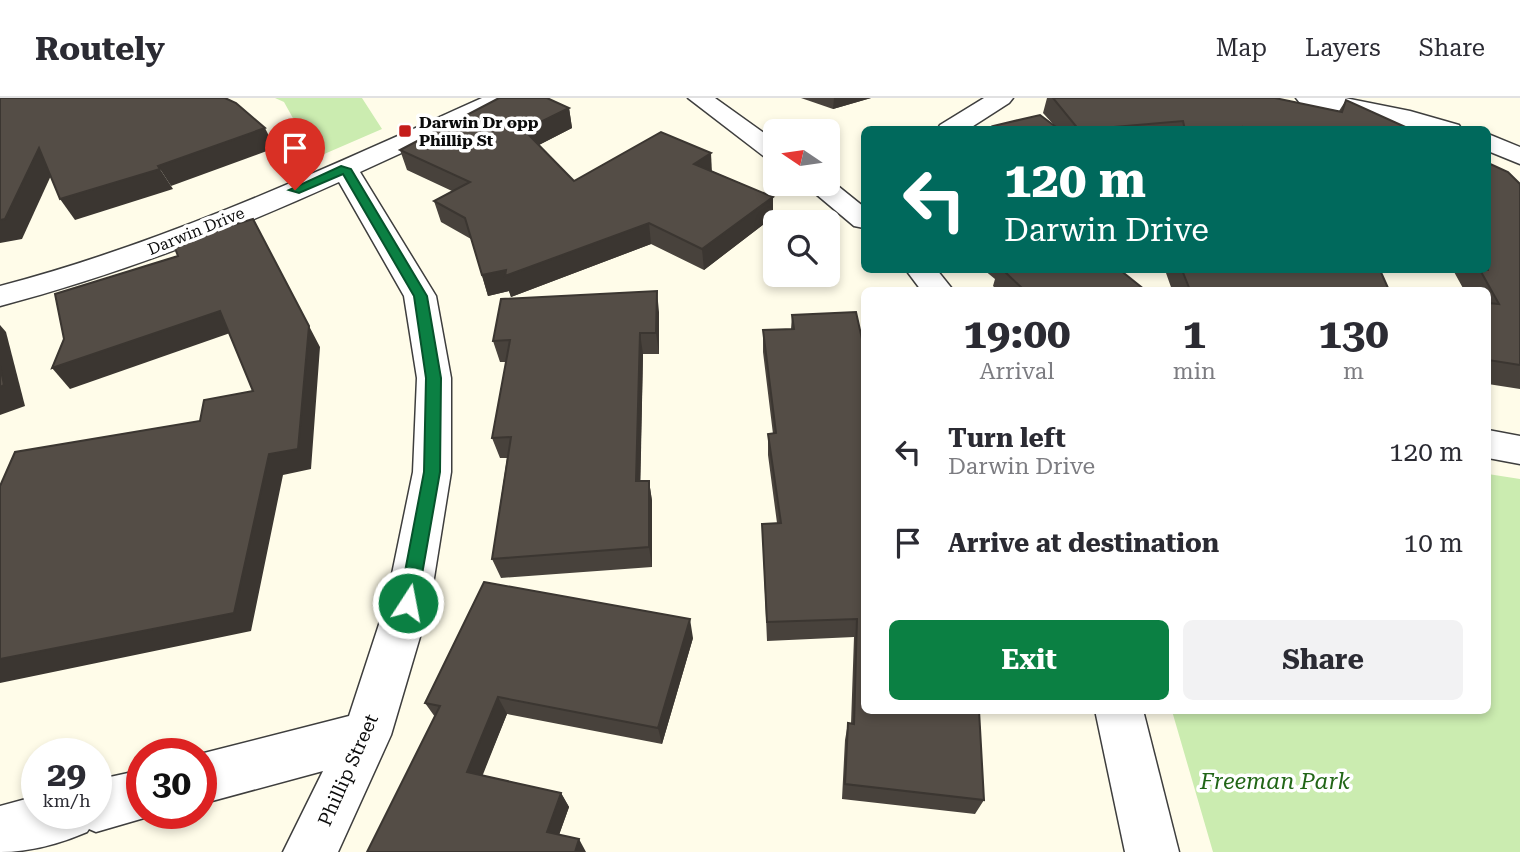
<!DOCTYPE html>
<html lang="en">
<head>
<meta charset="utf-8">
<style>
	:root { --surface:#fff; --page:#f2f2f3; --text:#2b2b33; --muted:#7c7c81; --line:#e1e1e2; --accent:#0b8043 }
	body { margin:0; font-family:"Roboto Serif",serif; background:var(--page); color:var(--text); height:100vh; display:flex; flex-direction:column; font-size:26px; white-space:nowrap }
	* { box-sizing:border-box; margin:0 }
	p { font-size:23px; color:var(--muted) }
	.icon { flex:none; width:38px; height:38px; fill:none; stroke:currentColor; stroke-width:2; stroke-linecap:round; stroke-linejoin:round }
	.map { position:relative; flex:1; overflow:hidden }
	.sheet { position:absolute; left:861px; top:189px; width:630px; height:427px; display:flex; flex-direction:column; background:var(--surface); border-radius:10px; box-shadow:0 4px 10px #0003 }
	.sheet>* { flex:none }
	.top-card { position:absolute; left:861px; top:28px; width:630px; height:147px; border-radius:10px; box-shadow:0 4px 10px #0003; background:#00695c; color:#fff; overflow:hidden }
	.needle { width:46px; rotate:283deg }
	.fabs { position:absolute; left:763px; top:21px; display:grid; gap:14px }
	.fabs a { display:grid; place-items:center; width:77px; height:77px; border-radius:10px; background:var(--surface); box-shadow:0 4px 10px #0003; font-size:35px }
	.speed { position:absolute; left:21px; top:640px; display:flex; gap:14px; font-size:35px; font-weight:700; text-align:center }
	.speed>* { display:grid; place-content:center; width:91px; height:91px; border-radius:50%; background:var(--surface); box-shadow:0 4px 10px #0003; line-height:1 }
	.speed small { font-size:18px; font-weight:400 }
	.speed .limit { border:10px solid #d22; background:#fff; color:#111 }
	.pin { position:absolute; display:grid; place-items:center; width:60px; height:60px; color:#fff; margin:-72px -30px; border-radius:50% 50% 50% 0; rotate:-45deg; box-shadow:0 0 7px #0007 }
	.pin .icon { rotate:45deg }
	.me { position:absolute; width:77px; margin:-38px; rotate:11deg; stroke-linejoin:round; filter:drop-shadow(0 0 5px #0008) }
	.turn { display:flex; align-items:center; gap:24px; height:147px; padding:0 28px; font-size:32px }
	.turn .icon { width:91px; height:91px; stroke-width:2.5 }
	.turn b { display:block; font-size:49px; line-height:60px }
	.eta { display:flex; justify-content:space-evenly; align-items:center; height:119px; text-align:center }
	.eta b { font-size:42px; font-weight:700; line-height:49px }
	.button { display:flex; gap:14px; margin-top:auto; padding:14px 28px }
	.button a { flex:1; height:80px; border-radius:10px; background:var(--accent); color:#fff; font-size:28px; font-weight:700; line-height:80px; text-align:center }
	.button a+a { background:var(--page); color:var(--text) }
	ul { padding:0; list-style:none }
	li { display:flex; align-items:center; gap:21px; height:91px; padding:0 28px }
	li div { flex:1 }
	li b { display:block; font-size:26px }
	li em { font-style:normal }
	header { display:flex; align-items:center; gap:42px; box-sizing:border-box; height:98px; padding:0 35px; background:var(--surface); border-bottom:2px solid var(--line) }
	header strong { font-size:33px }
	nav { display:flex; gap:38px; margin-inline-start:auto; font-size:24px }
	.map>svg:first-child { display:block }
	.green { fill:#cbecb0 }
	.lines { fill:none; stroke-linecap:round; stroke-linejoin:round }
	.minor-casing { stroke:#3e3e3e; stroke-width:3 }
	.minor { fill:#fff; fill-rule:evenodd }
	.wall { fill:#48423c }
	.shaded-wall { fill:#3b3631 }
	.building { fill:#544d46; stroke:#3b3631; stroke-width:2 }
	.route { fill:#0b8043; stroke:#07532c; stroke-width:2 }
	.poi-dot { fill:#c41d1a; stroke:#fff; stroke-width:2.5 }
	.labels { text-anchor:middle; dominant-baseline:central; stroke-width:7; stroke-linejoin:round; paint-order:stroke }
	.far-poi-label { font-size:16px; font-weight:bold; fill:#0b0b0b; stroke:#fff; text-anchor:start }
	.far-street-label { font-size:16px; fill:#0b0b0b; stroke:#fff }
	.street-label { font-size:19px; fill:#0b0b0b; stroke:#fff }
	.near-park-label { font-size:23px; font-style:italic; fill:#226617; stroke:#fff }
</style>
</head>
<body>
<header>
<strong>Routely</strong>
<nav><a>Map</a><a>Layers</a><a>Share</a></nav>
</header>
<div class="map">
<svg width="1520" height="754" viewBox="0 0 1520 754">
	<rect width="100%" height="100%" fill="#fffce9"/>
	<g class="green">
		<polygon points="275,0 362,0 382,31 315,60 284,4"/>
		<polygon points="1488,376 1520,381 1520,754 1213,754 1172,613 1488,612"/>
	</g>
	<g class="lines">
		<g class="minor-casing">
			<g id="minor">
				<path d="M482,0H514L510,5L360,74L436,198L451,280V374L430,505L391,637L338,754H283L323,673L201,706L200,656L349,618L386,505L413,374L417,280L404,198L339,84C229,134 117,177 0,208V188C168,144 324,71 482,0Z"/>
				<polygon points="688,0 715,0 775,43 775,63 766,60"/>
				<polygon points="984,0 1013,0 1009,5 967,32 937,32 940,27"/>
				<polygon points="1296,0 1345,0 1410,13 1459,27 1462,32 1422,32 1300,5"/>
				<polygon points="1488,36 1520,49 1520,66 1488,53"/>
				<polygon points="828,80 864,109 864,130 854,128 804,86 828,86"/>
				<polygon points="906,172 937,172 953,192 921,192"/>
				<polygon points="1488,332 1520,338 1520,366 1488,360"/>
				<polygon points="1095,612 1143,612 1179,754 1125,754"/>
				<path d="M142,672V716H158L96,734L89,731L87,734C59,746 31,754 0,754V708L37,698V716H96V682Z"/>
			</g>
		</g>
		<use href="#minor" class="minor"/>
	</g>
	<g class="wall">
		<polygon points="801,0 871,0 833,11"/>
		<polygon points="1047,0 1275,0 1339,13 1346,2 1412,32 992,32 993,28 1053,26 1043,15"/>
		<polygon points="569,10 572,30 539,47 574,83 712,73 773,99 773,119 704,172 651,146 511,199 509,193 488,198 471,141 441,124 434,103 452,93 407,72 400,52"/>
		<polygon points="1520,86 1520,291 1488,286 1488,192 1464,192 1453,172 1488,172"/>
		<polygon points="984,172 1120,172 1145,192 997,192 993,188 995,181"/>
		<polygon points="1168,172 1380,172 1388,190 1405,192 1172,192 1166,175"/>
		<polygon points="659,214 659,256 643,256 640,383 649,383 652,403 652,469 501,480 492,461 507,360 500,360 492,340 506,264 500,264 493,243"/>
		<polygon points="856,214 864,612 984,702 975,716 842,701 845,642 848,625 851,626 854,539 767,543 762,426 777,425 768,357 768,336 773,336 763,254 763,232 791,231 792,217"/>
		<polygon points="693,540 662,646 507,616 482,677 561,695 569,709 559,737 367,754 435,619 425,605"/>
	</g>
	<g class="shaded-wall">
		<polygon points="834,0 871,0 833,11"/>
		<polygon points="569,10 572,30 529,52 524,32"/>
		<polygon points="265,30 275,50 171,88 158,68"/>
		<polygon points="39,50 54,71 22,141 0,145 0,122"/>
		<polygon points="711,55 712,75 694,66"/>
		<polygon points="160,71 173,91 75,122 60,101"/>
		<polygon points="773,99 773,119 704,172 702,151"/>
		<polygon points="253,121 320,249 311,371 283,377 251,533 0,585 0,561 269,356"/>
		<polygon points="649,125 651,146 511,199 509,193 488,198 482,177"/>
		<polygon points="657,193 659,214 659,256 656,235"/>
		<polygon points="220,213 233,234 70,291 52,270"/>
		<polygon points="0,227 6,234 25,308 0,317"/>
		<polygon points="640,235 643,256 640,404 636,383"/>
		<polygon points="649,383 652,403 652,469 649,449"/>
		<polygon points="690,521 693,540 662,646 658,630"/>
		<polygon points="498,599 507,616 478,689 467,674"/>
		<polygon points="561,695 569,709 555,748 547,734"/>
		<polygon points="579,741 586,754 575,754"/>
	</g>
	<g class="building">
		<polygon points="0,0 225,0 236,5 265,30 158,68 160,71 60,101 39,50 5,121 0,122"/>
		<polygon points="499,0 547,0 569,10 524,32 574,83 661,34 711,55 694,66 773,99 702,151 649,125 505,178 506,172 482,177 465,120 434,103 470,84 400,52"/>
		<polygon points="1053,0 1275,0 1342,14 1346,2 1412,32 1253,32 1243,29 1243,32 1185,32 1183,23 1079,32"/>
		<polygon points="1040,17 1060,32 997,32 993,28"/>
		<polygon points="1488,65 1508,74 1520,86 1520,267 1488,262 1488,205 1499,206 1480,172 1488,172"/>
		<polygon points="253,121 309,228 298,351 269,356 234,515 0,561 0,388 15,354 200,323 204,302 253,293 220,213 52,270 64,241 55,196 178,158 173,145"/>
		<polygon points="1003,172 1120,172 1145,192 1024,192"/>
		<polygon points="1182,172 1380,172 1388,190 1405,192 1190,192"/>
		<polygon points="657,193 656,235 640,235 636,383 649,383 649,449 492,461 511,339 492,340 510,242 493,243 501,201"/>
		<polygon points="856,214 864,250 864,612 979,612 984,702 845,686 848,625 854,626 857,521 767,524 762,426 781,425 768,336 776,335 763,232 794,231 792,217"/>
		<polygon points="0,268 4,287 0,289"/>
		<polygon points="484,484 690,521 658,630 498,599 467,674 561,695 547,734 579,741 575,754 367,754 440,608 425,605"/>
	</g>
	<polygon class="route" points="341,68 351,71 427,198 441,280 440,374 417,505 414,511 408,513 401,511 399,505 424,374 426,280 414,198 343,76 299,95 289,92"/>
	<rect class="poi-dot" x="398" y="26" width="14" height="14" rx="3.5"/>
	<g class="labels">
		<g class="far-poi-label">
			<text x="419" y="24">Darwin Dr opp<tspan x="419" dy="18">Phillip St</tspan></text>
		</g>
		<g class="far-street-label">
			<text transform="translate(196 133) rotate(-22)">Darwin Drive</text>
		</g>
		<g class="street-label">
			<text transform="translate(348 672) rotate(-66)">Phillip Street</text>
		</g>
		<g class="near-park-label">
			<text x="1275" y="683">Freeman Park</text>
		</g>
	</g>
</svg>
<div class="fabs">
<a><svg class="needle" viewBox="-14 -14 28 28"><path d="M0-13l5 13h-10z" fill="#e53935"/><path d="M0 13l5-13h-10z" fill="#7c7c81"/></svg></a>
<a><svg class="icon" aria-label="search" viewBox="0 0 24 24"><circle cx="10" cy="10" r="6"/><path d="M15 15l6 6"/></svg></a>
</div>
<div class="speed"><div>29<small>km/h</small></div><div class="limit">30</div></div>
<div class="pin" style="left:295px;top:92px;background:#d93025"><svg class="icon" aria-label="arrive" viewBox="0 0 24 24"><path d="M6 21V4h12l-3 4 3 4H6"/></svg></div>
<svg class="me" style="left:408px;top:505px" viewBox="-20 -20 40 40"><circle r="17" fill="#0b8043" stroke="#fff" stroke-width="3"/><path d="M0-11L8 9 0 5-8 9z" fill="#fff"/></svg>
<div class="top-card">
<div class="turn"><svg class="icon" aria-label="left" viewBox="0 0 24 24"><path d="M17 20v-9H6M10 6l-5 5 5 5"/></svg><div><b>120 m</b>Darwin Drive</div></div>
</div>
<section class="sheet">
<div class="eta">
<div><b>19:00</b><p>Arrival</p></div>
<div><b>1</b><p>min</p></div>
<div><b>130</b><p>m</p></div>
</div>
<ul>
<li><svg class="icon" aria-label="left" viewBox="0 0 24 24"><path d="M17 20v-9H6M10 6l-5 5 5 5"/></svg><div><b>Turn left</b><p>Darwin Drive</p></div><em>120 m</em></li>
<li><svg class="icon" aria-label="arrive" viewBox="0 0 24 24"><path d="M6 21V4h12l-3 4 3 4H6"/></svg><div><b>Arrive at destination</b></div><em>10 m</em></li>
</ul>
<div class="button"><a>Exit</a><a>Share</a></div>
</section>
</div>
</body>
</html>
